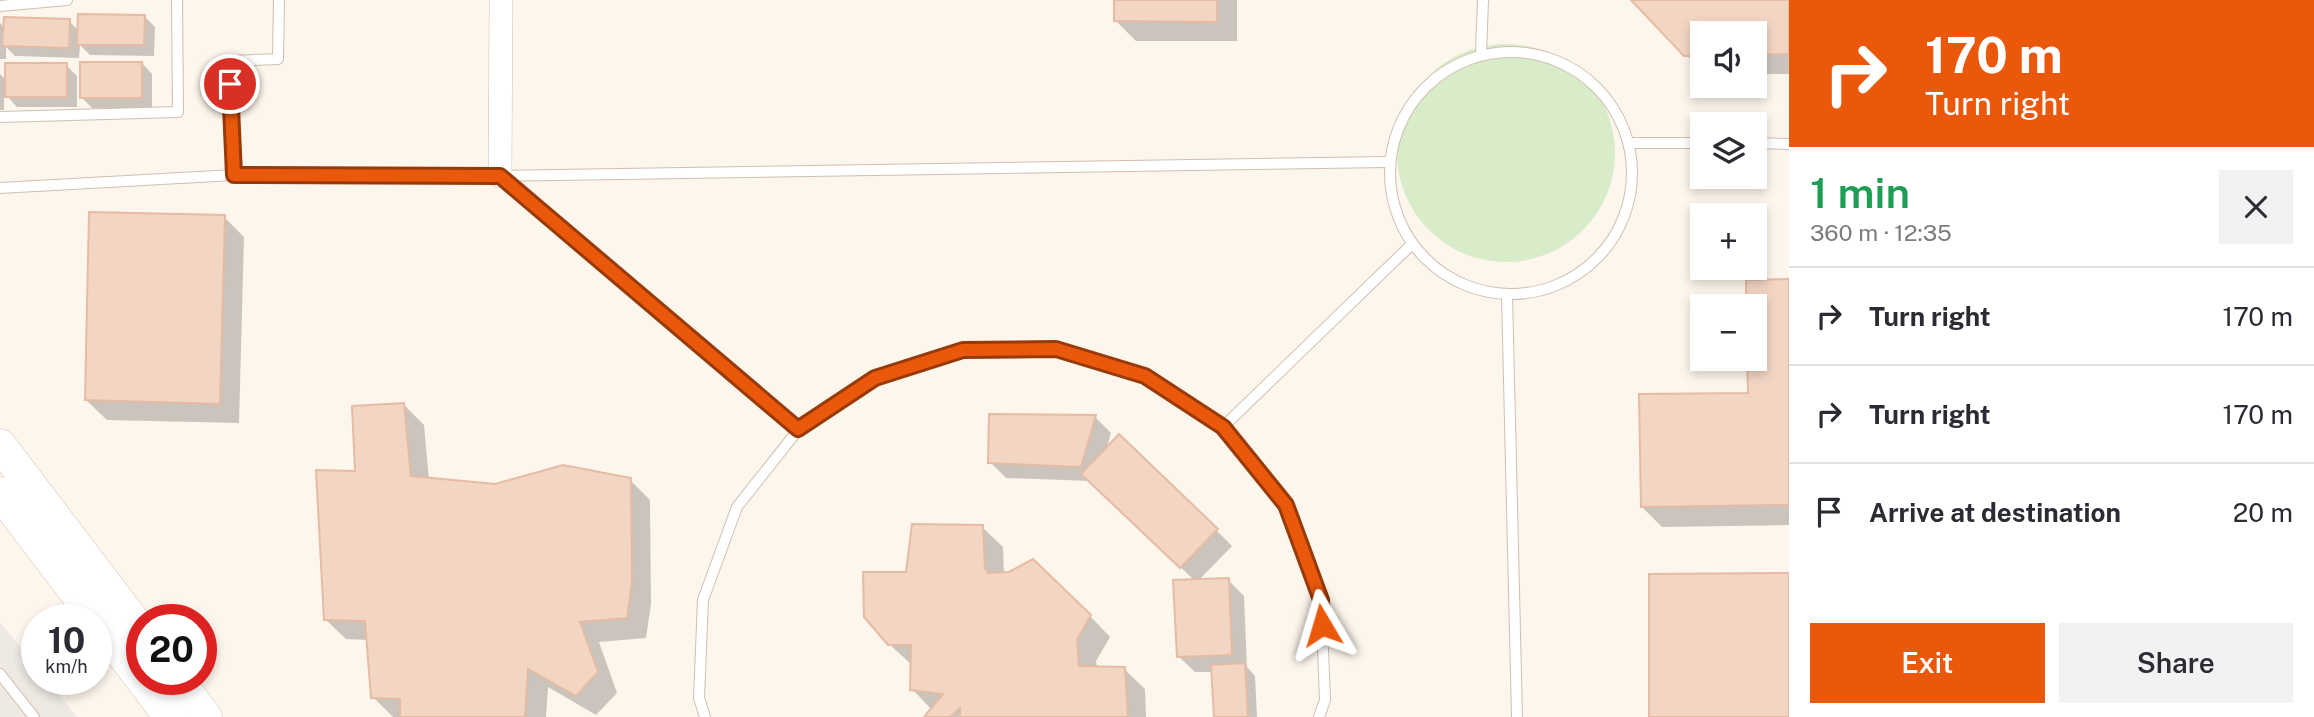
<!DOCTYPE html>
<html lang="en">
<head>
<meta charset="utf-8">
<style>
	:root { --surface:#fff; --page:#f2f2f3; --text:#2b2b33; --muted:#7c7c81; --line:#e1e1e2; --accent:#ea580c }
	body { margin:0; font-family:"Public Sans",sans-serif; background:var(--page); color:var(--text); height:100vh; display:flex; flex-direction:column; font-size:26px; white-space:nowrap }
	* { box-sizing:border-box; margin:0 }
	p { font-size:23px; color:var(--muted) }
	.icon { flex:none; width:38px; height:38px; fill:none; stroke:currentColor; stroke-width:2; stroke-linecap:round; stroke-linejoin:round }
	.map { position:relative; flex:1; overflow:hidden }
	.side { display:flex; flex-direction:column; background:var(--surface); width:525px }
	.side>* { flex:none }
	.guide { background:#ea580c; color:#fff; overflow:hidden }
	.tools { position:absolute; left:1690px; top:21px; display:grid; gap:14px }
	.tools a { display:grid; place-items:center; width:77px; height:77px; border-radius:0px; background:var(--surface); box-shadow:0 4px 10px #0003; font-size:35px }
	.speed { position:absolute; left:21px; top:604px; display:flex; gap:14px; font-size:35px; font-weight:700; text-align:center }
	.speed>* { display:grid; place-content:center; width:91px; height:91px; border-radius:50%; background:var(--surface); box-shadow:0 4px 10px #0003; line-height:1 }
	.speed small { font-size:18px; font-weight:400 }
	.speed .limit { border:10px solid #d22; background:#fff; color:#111 }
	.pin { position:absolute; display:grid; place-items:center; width:60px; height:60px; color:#fff; margin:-30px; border:4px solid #fff; border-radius:50%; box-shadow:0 2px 7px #0007 }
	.me { position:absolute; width:77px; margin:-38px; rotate:353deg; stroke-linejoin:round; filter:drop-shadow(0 0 5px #0008) }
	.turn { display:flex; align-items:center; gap:24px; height:147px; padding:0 21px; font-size:32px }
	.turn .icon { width:91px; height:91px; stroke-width:2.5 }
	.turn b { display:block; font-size:49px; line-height:60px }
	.round { display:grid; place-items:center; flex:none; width:74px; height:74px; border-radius:0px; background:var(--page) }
	.overview { display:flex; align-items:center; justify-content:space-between; height:119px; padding:0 21px }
	h1 { font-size:42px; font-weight:600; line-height:52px; color:#1e9e55 }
	.cta { display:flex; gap:14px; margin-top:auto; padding:14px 21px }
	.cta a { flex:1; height:80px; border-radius:0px; background:var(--accent); color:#fff; font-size:28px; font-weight:600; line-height:80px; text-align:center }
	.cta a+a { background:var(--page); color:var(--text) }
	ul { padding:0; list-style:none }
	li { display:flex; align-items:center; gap:21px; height:98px; padding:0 21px; border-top:2px solid var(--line) }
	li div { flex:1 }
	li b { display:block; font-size:26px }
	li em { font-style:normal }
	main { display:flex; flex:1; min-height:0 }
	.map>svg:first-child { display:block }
	.industrial { fill:#efe9e4 }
	.green { fill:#d8ecc9 }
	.shadow { fill:#0003 }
	.building { fill:#f3d5c3; stroke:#e6bba3; stroke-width:2 }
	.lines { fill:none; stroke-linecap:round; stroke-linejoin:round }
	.service-casing { stroke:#d1beb0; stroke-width:12 }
	.minor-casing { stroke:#d1beb0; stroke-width:24 }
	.secondary-casing { stroke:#d6c0b0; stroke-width:33 }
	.service { stroke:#fff; stroke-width:10 }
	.minor { stroke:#fff; stroke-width:23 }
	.secondary { stroke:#fff; stroke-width:32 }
	.route-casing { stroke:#983908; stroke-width:18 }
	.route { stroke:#ea580c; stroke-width:12 }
</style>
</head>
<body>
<main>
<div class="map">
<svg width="1789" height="717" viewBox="0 0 1789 717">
	<rect width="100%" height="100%" fill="#fdf6ec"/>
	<polygon class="industrial" points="0,622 37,668 37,679 46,679 77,717 0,717"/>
	<circle class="green" cx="1506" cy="153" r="109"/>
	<g class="shadow">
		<polygon points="1116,0 1237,0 1237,41 1136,41 1116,21"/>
		<polygon points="1633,0 1789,0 1789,74 1755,74 1755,33 1703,33 1703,72"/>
		<polygon points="144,16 155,27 154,56 90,55 80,45 79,58 15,56 6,47 6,59 0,59 0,23 5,28 69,21 79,31"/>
		<polygon points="142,63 152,74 152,108 92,108 81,97"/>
		<polygon points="66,65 77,76 77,107 17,107 4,93 4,110 0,110 0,74 6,80"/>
		<polygon points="224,217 244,237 239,423 107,420 86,400"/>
		<polygon points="1748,281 1789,281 1789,525 1662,527 1642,507 1750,395 1749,359 1755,359 1755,306 1748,306"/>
		<polygon points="404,405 424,425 429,480 495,486 630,480 650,500 651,604 646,638 599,642 617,693 596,715 548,687 546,717 393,717 373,697 368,640 346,639 325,619 357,473"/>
		<polygon points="1095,417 1111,433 1106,450 1216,530 1232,546 1198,581 1228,580 1244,596 1247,667 1255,676 1257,717 1216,717 1213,672 1195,672 1179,657 1195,581 1091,481 1006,478 990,462"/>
		<polygon points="982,527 1003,547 1004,574 1090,616 1110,637 1096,661 1097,668 1124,669 1145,689 1146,717 926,717 932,710 912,689 912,665 889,644 908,574"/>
	</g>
	<g class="building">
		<polygon points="1114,0 1217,0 1217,22 1114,21"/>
		<polygon points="1631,0 1789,0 1789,54 1755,55 1755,33 1703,33 1703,56 1684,56"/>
		<polygon points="78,14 145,15 144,45 77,45"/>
		<polygon points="4,17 70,19 69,48 2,46"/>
		<rect x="80" y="62" width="62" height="36"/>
		<rect x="5" y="63" width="62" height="34"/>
		<polygon points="89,212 225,215 220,404 85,400"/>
		<polygon points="1789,279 1789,505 1641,507 1639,394 1748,393 1747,359 1755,359 1755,306 1746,306 1746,280"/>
		<polygon points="404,403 411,476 495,484 563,465 631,478 632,583 627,618 580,622 598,672 576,696 528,669 525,717 400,717 400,699 371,698 365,621 324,620 316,470 355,471 352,406"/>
		<polygon points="989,414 1096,415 1081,467 988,463"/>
		<polygon points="1119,434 1218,529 1180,568 1081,474"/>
		<polygon points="912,524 983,525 985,568 988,573 1009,572 1033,559 1091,615 1077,640 1079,666 1125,667 1128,717 960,717 960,708 950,717 924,717 943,694 910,690 911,645 888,645 864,617 863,572 906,572"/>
		<polygon points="1789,573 1789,717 1649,717 1649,574"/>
		<polygon points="1229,578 1232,655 1177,657 1173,580"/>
		<polygon points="1245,663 1248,717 1214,717 1211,665"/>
	</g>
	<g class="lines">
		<g class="service-casing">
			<g id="service">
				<polyline points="0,6 67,0"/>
				<circle cx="1511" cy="173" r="121"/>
				<polyline points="1481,54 1483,0"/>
				<polyline points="0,117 178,112 177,0"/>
				<polyline points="1630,143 1703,143"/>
				<polyline points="1755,143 1789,144"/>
				<polyline points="234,175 229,61 278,59 279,0"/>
				<polyline points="500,176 798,430"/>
				<polyline points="0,188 234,175 500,176 1388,162"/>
				<polyline points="1507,295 1517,717"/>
				<polyline points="1223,427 1411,245"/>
				<polyline points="0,674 34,717"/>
				<polyline points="705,717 699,698 703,600 737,507 798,430 875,378 963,350 1056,349 1145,376 1223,427 1286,505 1321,600 1325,700 1319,717"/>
			</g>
		</g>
		<g class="minor-casing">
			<polyline id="minor" points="500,176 501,0"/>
		</g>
		<g class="secondary-casing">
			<g id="secondary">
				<polyline points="0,445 142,632"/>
				<polyline points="0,493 170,717"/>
				<polyline points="177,679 206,717"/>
			</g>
		</g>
		<use href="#service" class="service"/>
		<use href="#minor" class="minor"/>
		<use href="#secondary" class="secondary"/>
	</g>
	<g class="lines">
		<g class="route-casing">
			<polyline id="route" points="230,84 234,175 500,176 798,429 875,378 963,350 1056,349 1145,376 1223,427 1286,505 1321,600 1322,625"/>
		</g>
		<use href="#route" class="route"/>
	</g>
</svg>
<div class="tools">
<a><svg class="icon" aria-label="sound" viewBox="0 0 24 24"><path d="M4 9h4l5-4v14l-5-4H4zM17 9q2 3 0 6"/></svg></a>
<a><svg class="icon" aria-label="layers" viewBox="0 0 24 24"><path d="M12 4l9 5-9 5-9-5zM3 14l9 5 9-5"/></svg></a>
<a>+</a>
<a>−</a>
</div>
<div class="speed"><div>10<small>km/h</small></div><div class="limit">20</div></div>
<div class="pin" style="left:230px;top:84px;background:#d93025"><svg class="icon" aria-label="arrive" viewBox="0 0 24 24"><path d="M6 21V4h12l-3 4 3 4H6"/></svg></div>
<svg class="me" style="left:1322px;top:625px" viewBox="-20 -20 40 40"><path d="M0-17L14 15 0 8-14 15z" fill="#ea580c" stroke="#fff" stroke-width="4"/></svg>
</div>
<section class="side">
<div class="guide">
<div class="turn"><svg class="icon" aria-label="right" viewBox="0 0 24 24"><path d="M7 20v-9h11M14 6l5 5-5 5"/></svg><div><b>170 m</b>Turn right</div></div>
</div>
<div class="overview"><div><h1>1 min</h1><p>360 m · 12:35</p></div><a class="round"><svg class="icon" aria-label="close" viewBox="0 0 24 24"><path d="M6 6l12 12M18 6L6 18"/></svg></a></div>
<ul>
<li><svg class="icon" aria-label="right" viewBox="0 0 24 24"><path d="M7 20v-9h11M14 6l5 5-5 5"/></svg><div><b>Turn right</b></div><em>170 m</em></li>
<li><svg class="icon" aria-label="right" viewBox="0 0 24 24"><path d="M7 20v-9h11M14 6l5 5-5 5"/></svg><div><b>Turn right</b></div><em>170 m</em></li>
<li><svg class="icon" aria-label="arrive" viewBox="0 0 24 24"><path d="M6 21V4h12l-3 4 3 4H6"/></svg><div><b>Arrive at destination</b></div><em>20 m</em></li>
</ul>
<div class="cta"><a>Exit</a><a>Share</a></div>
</section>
</main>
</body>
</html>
